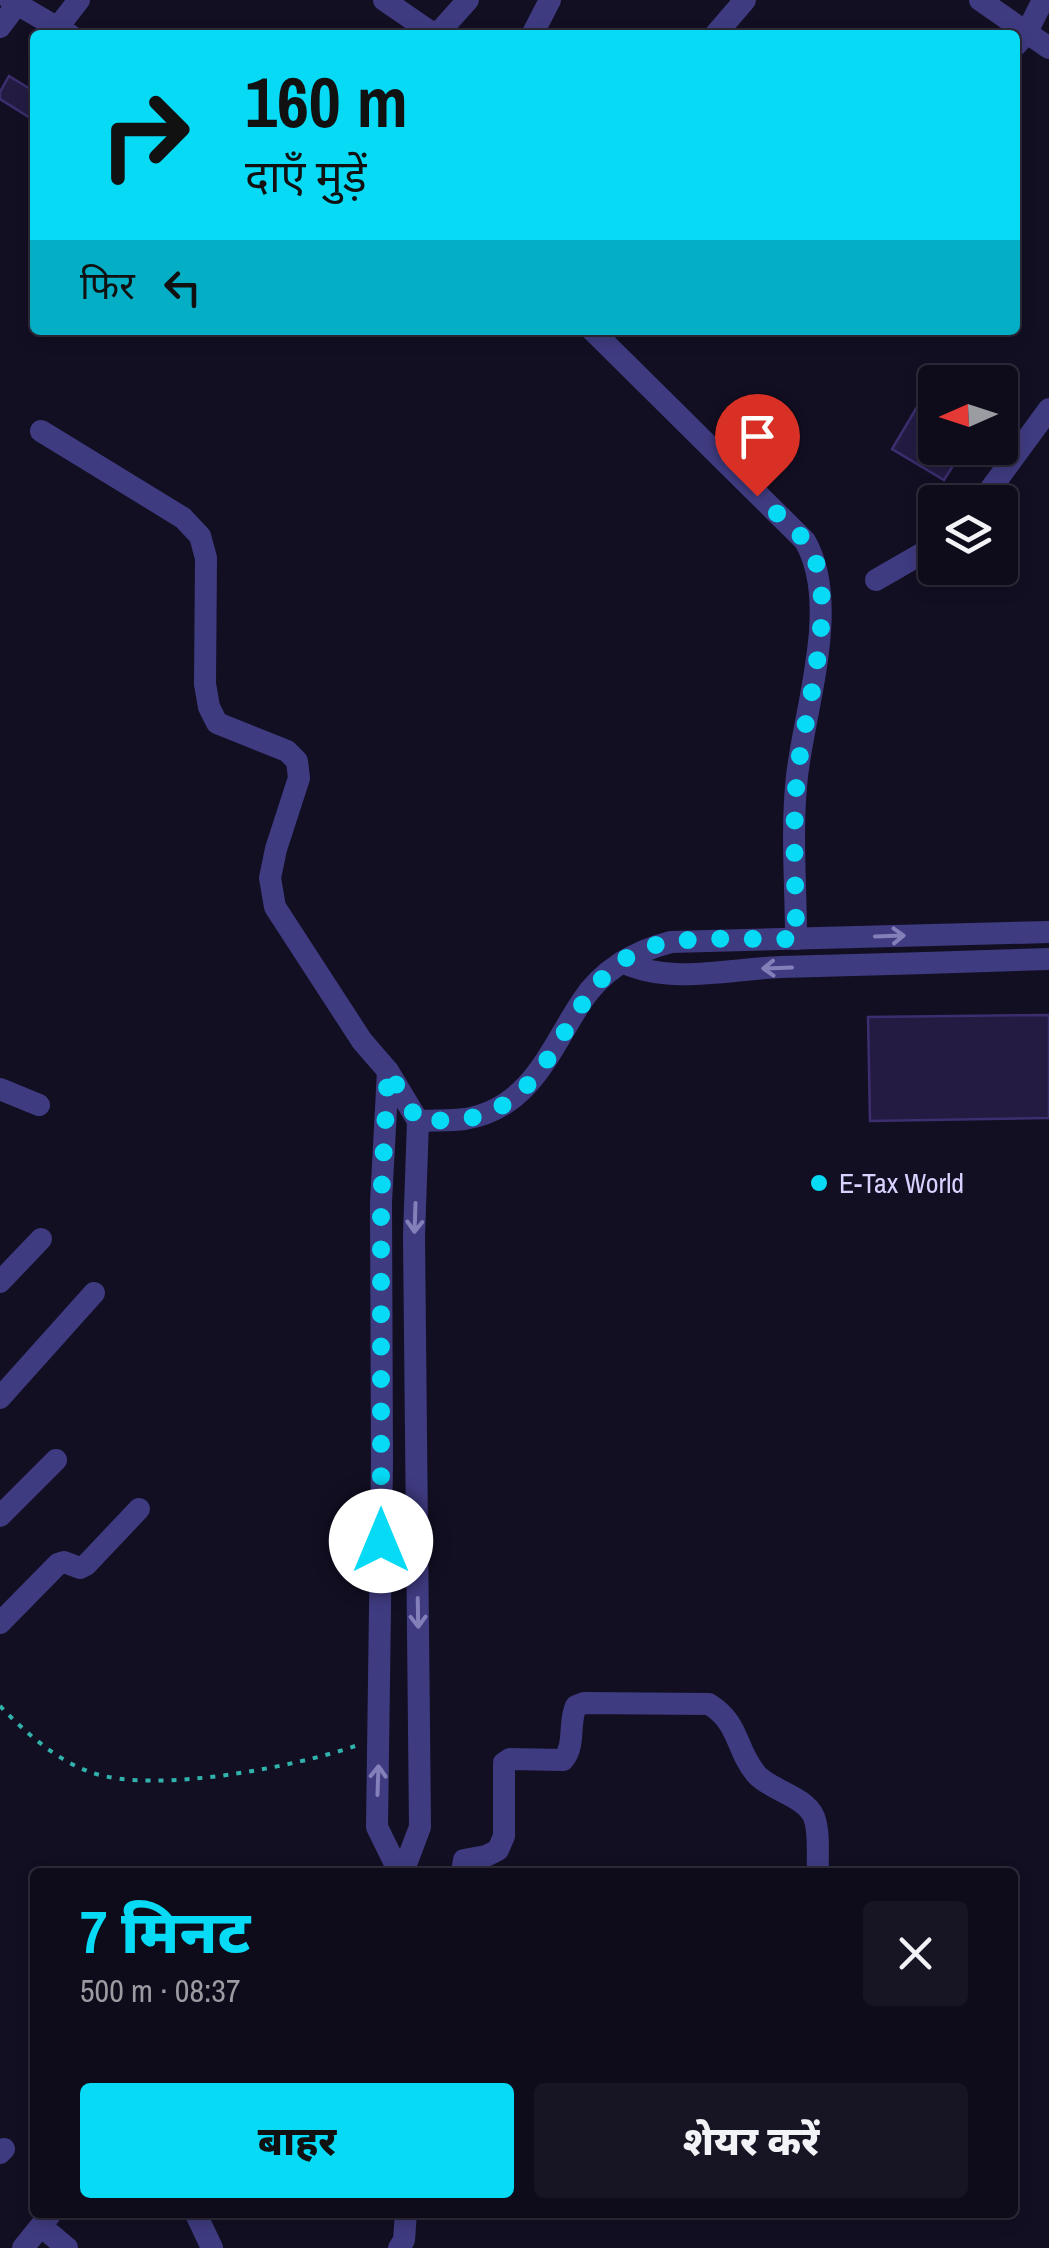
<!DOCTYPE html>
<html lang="hi">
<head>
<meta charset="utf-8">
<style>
	:root { --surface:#0e0b1a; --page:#171423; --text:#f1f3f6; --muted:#9b9ba2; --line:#2e2b39; --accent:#06daf5 }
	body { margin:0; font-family:"Archivo Narrow","Noto Sans Devanagari",sans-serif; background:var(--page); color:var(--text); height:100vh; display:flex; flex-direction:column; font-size:38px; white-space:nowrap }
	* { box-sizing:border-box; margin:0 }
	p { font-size:32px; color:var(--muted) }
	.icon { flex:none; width:55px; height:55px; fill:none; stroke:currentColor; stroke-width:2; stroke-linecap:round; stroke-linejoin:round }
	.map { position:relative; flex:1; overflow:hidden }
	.panel { position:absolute; left:30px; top:1868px; width:988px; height:350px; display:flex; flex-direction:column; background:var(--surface); border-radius:10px; box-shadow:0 5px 15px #0003,0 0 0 2px var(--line) }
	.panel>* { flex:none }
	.hud { position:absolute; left:30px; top:30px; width:990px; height:305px; border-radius:10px; box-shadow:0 5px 15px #0003,0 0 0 2px var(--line); background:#06daf5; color:#111; overflow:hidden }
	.needle { width:65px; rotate:267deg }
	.fabs { position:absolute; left:918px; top:365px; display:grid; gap:20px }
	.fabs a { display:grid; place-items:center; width:100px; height:100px; border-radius:10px; background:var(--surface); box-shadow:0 5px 15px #0003,0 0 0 2px var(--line); font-size:50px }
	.pin { position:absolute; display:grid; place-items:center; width:85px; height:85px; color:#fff; margin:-102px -42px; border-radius:50% 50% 50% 0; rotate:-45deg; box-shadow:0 0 10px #0007 }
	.pin .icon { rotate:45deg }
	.me { position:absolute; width:110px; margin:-55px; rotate:0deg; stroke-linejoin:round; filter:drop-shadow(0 0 8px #0008) }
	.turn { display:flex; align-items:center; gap:35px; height:210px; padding:0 50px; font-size:45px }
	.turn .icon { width:130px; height:130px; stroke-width:2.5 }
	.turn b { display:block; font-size:70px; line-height:85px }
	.then { display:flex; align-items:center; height:95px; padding:0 50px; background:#0003; gap:20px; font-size:38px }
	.round { display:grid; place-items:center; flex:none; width:105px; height:105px; border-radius:10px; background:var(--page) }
	.headline { display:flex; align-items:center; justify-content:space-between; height:170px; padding:0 50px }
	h1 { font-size:60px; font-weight:800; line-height:75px; color:var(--accent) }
	.action { display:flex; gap:20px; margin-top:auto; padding:20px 50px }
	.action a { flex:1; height:115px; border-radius:10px; background:var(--accent); color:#111; font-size:40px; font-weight:800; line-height:115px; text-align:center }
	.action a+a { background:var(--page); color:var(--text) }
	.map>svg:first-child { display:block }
	.building { fill:#241b43; stroke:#3c2e6f; stroke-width:2.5 }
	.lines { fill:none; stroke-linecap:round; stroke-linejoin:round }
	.path { stroke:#32b2ac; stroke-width:4; stroke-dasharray:5 8; stroke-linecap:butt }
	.minor { stroke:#3f3b81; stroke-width:22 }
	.oneway { stroke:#837fb9 }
	.route { stroke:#06daf5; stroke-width:18; stroke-dasharray:0 32.4 }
	.poi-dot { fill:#06daf5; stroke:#120f23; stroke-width:4 }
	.labels { text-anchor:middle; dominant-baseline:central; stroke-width:10; stroke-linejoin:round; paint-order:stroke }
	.poi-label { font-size:28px; fill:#d7d2fe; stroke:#120f23; text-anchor:start }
</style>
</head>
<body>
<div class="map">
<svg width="1049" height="2248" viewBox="0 0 1049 2248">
	<rect width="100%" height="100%" fill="#120f23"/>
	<g class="building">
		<polygon points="9,76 35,92 35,121 0,99 0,92"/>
		<polygon points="920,402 935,411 935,448 964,448 944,480 892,449"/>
		<polygon points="1049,1015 1049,1118 870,1121 868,1017"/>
	</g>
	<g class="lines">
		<path class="path" d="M0,1706C26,1733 57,1761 93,1773C155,1794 296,1767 358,1745"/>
		<g class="minor">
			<polyline points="10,0 70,35"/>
			<polyline points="384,0 432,33 441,30 468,0"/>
			<polyline points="980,0 1049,48"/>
			<polyline points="0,27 18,3"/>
			<polyline points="58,27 79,0"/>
			<polyline points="532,35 550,0"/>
			<polyline points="715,35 745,0"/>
			<polyline points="1015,46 1026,34 1043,0"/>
			<path d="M592,330L805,541C841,604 805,706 797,776C791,830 796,885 796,939"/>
			<polyline points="41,431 183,518 200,536 206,558 205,684 209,707 217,723 287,751 297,761 299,778 276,849 270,878 275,907 362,1041 388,1071 418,1121 414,1236 420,1827 403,1872"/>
			<polyline points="981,502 1049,409"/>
			<polyline points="876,580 935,546"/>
			<path d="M622,962C671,985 728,969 781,967C870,965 960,962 1049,959"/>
			<polyline points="388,1071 381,1202 382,1462 377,1827 399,1872"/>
			<polyline points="0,1089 39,1105"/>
			<path d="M418,1121C434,1120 450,1121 465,1119C531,1108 550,1049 582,1001C603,969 636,951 671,942L1049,932"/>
			<polyline points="0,1282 41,1239"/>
			<polyline points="0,1398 94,1293"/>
			<polyline points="0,1516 56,1460"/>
			<polyline points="0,1623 58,1564 64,1562 80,1568 86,1565 139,1509"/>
			<path d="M462,1872L464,1860L486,1856L498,1850L504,1836V1763L510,1759L563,1760C576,1745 568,1723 576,1706L584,1703L709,1704C741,1724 735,1750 757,1775C772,1791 805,1796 814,1817C820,1833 817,1855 818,1872"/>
			<polyline points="0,2153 4,2149"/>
			<polyline points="195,2212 212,2248"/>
			<polyline points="41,2226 67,2248"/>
			<polyline points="23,2248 52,2212"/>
			<polyline points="399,2248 404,2240 406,2212"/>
		</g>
	</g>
	<defs><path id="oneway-shaft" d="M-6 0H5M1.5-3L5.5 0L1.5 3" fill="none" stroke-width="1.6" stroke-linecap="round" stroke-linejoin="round" transform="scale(2.5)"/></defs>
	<g class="oneway">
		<use href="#oneway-shaft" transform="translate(890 936) rotate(-2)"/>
		<use href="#oneway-shaft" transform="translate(777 968) rotate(178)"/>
		<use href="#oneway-shaft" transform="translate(415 1218) rotate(92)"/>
		<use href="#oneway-shaft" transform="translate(418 1613) rotate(89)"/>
		<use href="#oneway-shaft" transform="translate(378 1780) rotate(-88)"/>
	</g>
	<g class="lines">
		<path class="route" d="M381,1541V1202L388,1071L418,1121C433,1120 449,1121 464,1119C560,1105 561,984 643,949C679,934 755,940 796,939C796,886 792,831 797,777C803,717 837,613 814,557C804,532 776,514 757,496"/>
	</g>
	<circle class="poi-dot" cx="819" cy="1183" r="10"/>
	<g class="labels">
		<g class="poi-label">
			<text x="839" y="1183">E-Tax World</text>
		</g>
	</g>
</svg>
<div class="fabs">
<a><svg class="needle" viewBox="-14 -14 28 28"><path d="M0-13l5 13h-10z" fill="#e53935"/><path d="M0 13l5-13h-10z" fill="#9b9ba2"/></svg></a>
<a><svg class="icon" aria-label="layers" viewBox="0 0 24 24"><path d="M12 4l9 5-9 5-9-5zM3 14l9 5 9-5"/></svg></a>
</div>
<div class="pin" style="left:757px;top:496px;background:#d93025"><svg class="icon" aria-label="arrive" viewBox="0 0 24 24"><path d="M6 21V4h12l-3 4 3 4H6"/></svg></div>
<svg class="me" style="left:381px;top:1541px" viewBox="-20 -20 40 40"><circle r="19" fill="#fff"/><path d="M0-13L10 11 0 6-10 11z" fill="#06daf5"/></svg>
<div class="hud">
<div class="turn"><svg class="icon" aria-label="right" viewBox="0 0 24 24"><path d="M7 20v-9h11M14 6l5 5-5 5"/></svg><div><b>160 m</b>दाएँ मुड़ें</div></div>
<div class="then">फिर<svg class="icon" aria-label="left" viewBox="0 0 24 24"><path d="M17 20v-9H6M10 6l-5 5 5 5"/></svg></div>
</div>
<section class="panel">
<div class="headline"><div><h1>7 मिनट</h1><p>500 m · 08:37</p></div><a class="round"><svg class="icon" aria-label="close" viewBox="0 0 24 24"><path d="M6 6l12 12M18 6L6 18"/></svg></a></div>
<div class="action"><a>बाहर</a><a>शेयर करें</a></div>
</section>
</div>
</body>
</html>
